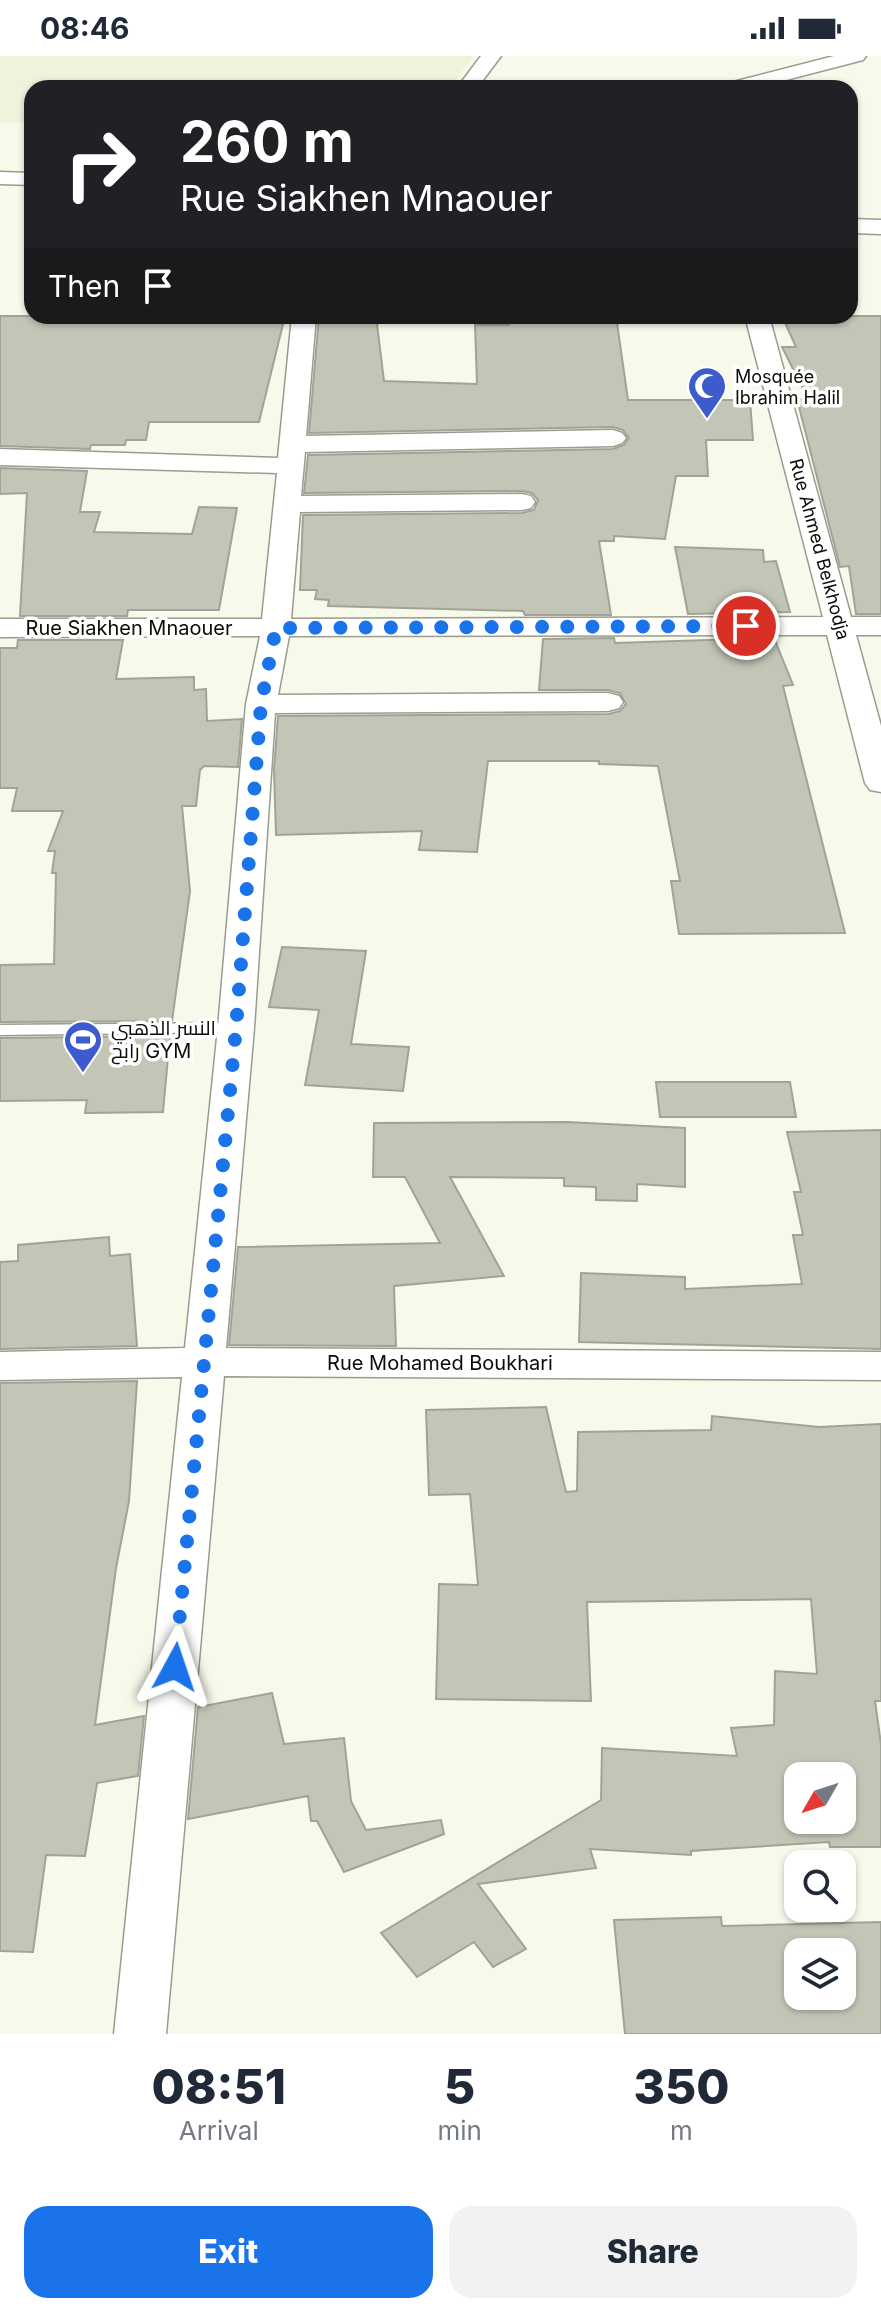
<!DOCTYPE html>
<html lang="en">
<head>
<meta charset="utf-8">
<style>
	:root { --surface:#fff; --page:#f2f2f3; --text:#1f2937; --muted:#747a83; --accent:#1a73e8 }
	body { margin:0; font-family:Inter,Cairo,sans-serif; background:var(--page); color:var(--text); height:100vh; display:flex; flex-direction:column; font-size:30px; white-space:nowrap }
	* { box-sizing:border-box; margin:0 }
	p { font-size:26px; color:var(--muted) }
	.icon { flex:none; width:44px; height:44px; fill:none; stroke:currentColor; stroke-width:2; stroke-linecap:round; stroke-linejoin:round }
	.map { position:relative; height:1978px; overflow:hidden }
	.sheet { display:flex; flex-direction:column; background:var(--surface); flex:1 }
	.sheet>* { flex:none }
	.guide { position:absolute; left:24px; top:24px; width:834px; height:244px; border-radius:24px; box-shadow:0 2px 6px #0004; background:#202124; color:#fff; overflow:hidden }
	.needle { width:52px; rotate:231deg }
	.tools { position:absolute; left:784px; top:1706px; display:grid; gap:16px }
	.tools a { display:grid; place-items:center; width:72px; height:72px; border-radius:16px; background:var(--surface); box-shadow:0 2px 6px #0004; font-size:40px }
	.pin { position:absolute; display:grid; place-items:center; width:68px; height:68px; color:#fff; margin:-34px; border:4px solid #fff; border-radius:50%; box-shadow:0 2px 8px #0007 }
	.me { position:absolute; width:88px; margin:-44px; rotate:5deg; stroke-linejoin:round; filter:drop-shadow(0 0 6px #0008) }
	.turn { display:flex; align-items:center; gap:28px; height:168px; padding:0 24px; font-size:36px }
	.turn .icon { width:104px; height:104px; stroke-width:2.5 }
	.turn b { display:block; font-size:56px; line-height:68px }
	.then { display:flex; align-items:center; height:76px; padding:0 24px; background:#0003; gap:16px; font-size:30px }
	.eta { display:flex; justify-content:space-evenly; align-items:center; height:136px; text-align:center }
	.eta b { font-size:48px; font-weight:800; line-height:56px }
	.button { display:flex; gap:16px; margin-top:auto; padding:16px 24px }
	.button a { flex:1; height:92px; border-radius:24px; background:var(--accent); color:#fff; font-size:32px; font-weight:800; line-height:92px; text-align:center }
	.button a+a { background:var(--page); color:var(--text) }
	.status { display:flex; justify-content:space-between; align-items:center; height:56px; padding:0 40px; background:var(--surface); direction:ltr }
	.status svg { height:22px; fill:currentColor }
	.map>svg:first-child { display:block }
	.built { fill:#eef3dc }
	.building { fill:#c3c6b7; stroke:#a0a395; stroke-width:2; fill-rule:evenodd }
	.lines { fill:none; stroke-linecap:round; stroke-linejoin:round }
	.lane-casing { stroke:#999c8e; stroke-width:3 }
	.street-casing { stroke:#999c8e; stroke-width:3 }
	.lane { fill:#fff; fill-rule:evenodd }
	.street { fill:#fff; fill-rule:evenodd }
	.route { stroke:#1a73e8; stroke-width:14; stroke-dasharray:0 25.2 }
	.labels { text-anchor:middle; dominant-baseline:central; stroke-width:7; stroke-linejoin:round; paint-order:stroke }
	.far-poi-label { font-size:18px; fill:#0b0c07; stroke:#fff; text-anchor:start }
	.far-street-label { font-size:18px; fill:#0b0c07; stroke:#fff }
	.street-label { font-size:20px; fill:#0b0c07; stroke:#fff }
	.poi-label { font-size:20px; fill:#0b0c07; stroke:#fff; text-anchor:start }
</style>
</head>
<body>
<div class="status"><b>08:46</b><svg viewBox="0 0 49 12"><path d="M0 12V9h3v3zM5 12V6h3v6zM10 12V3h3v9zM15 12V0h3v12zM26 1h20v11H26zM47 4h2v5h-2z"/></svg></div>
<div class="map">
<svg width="881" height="1978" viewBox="0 0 881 1978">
	<rect width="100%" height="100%" fill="#f7faeb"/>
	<polygon class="built" points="0,0 473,0 450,32 32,32 32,68 0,66"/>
	<g class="building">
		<polygon points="0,260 285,260 259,366 149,366 146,384 126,384 125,389 91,389 90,393 0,390"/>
		<polygon points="319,260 376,260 384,325 477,328 475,269 509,269 509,262 616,260 628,344 750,344 753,384 706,384 708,420 676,420 665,483 614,480 614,485 599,485 611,559 525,559 523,555 328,550 329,544 315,543 317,534 300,534 303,459 522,457 534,454 538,444 532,437 522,435 304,437 308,399 613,393 624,389 629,382 623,374 613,371 309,377"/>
		<polygon points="782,260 881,260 881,558 856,558 849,510 840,511 797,343 808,343 782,291 796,291"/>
		<polygon points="0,412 87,415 80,456 100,456 94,476 192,478 199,451 237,452 219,554 128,554 127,560 20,560 27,437 0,438"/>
		<polygon points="675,491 763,494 764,506 776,505 790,556 688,558"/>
		<polygon points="614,582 615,587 774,582 793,629 783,630 845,877 679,878 671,825 680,825 658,710 599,708 599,705 488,705 477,796 419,794 422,775 276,779 274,713 278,660 609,658 620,655 626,648 620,637 608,634 539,634 543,583"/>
		<polygon points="18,584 123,584 116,623 194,621 194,634 206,633 207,665 242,663 238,711 204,710 200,714 196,750 182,750 190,835 172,965 0,966 0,909 54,908 56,817 52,817 55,795 48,795 63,755 12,755 17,732 0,732 0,592 17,592"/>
		<polygon points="282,891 366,895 351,988 409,991 403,1035 305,1029 319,954 269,951"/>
		<polygon points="170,980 163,1056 85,1057 87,1044 0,1045 0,982"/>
		<polygon points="656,1026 790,1026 796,1061 660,1061"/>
		<polygon points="567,1066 685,1072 685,1131 637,1128 637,1145 596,1144 596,1131 564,1130 564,1122 450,1121 504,1220 394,1230 396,1290 229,1289 238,1191 440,1187 405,1121 373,1121 374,1067"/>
		<polygon points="881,1074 881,1293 579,1286 581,1217 685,1221 685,1233 802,1228 793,1179 803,1179 794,1136 801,1136 787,1076"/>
		<polygon points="109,1181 110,1200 130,1198 137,1290 0,1293 0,1206 18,1205 18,1189"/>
		<polygon points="137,1325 129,1445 116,1512 95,1669 144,1660 138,1720 97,1727 85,1800 46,1799 33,1896 0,1895 0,1327"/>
		<path d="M546,1351L566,1436L577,1435L578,1376L711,1374L712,1360L819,1371L881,1368V1645H875L881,1688V1791H830L829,1786L691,1795V1799L590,1793L596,1812L478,1828L526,1893L493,1911L474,1886L417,1921L381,1877L601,1744L602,1692L737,1700L731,1672L774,1669L775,1615L817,1618L811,1543L587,1546L591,1645L436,1643L439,1528L478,1529L470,1438L429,1439L426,1354ZM798,1720H842V1764H798Z"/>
		<polygon points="272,1637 284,1688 344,1682 351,1745 366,1774 441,1764 444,1778 344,1816 317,1765 311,1765 308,1740 188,1763 198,1651"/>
		<path d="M721,1861L722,1870L881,1866V1978H625L614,1864ZM798,1896H842V1940H798Z"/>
	</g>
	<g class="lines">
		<g class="lane-casing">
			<polygon id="lane" points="236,967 242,968 245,972 242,976 0,979 0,969"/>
		</g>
		<g class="street-casing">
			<g id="street">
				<polygon points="481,0 501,0 477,32 457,32"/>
				<polygon points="834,0 866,0 863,4 755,32 722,32 725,28"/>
				<polygon points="0,116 32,117 32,129 0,128"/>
				<polygon points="850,163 881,164 881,178 850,177"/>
				<polygon points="292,260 316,260 306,380 613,374 622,377 626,382 622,387 613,390 305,396 301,440 522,438 531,440 535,446 531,452 522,454 300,456 291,563 823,561 745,260 769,260 851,561 881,561 881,579 856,579 881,670 881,736 870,734 865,727 827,579 289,580 278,639 608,637 619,640 623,646 619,652 608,655 275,657 254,972 226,1292 881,1296 881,1324 224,1320 166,1978 114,1978 182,1321 0,1324 0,1296 185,1292 218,972 246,648 260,580 0,581 0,563 262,563 277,417 0,409 0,393 278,402"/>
			</g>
		</g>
		<use href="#lane" class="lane"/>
		<use href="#street" class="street"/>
	</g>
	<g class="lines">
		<polyline class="route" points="175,1611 236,972 261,648 276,572 746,570"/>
	</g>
	<defs>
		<g id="mosque-pin" transform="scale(2)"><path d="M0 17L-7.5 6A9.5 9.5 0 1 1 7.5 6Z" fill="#3e5bce" stroke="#fff"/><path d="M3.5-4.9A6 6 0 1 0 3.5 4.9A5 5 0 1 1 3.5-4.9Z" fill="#fff"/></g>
		<g id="stadium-pin" transform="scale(2)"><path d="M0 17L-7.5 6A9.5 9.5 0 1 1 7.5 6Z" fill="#3e5bce" stroke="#fff"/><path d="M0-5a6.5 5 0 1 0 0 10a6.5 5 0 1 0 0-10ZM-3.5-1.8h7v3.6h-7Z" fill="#fff"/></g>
	</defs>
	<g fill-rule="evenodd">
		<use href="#mosque-pin" x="707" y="330"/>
		<use href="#stadium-pin" x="83" y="984"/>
	</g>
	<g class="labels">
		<g class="far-poi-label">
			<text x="735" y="320">Mosquée<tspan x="735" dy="21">Ibrahim Halil</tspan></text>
		</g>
		<g class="far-street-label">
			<text transform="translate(820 493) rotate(75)">Rue Ahmed Belkhodja</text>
		</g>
		<g class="street-label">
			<text x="129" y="572">Rue Siakhen Mnaouer</text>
			<text x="440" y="1307">Rue Mohamed Boukhari</text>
		</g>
		<g class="poi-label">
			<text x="111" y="972">النسر الذهبي<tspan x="111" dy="23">رابح GYM</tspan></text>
		</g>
	</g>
</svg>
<div class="tools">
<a><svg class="needle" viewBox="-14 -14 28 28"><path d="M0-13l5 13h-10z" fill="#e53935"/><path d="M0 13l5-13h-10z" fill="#747a83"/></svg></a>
<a><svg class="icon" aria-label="search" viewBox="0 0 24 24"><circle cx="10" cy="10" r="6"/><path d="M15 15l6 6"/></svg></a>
<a><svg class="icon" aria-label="layers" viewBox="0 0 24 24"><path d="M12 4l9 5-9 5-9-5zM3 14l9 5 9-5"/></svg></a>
</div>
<div class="pin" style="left:746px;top:570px;background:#d93025"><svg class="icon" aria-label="arrive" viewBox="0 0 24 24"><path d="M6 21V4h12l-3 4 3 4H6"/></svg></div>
<svg class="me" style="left:175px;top:1611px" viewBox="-20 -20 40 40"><path d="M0-17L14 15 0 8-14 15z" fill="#1a73e8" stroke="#fff" stroke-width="4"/></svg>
<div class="guide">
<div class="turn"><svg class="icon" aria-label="right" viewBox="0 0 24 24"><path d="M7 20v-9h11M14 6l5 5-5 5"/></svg><div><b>260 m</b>Rue Siakhen Mnaouer</div></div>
<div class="then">Then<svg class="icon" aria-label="arrive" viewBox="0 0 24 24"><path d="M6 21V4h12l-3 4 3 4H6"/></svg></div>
</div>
</div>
<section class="sheet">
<div class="eta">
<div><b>08:51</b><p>Arrival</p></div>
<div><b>5</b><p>min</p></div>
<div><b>350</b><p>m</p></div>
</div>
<div class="button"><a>Exit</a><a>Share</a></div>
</section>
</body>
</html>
